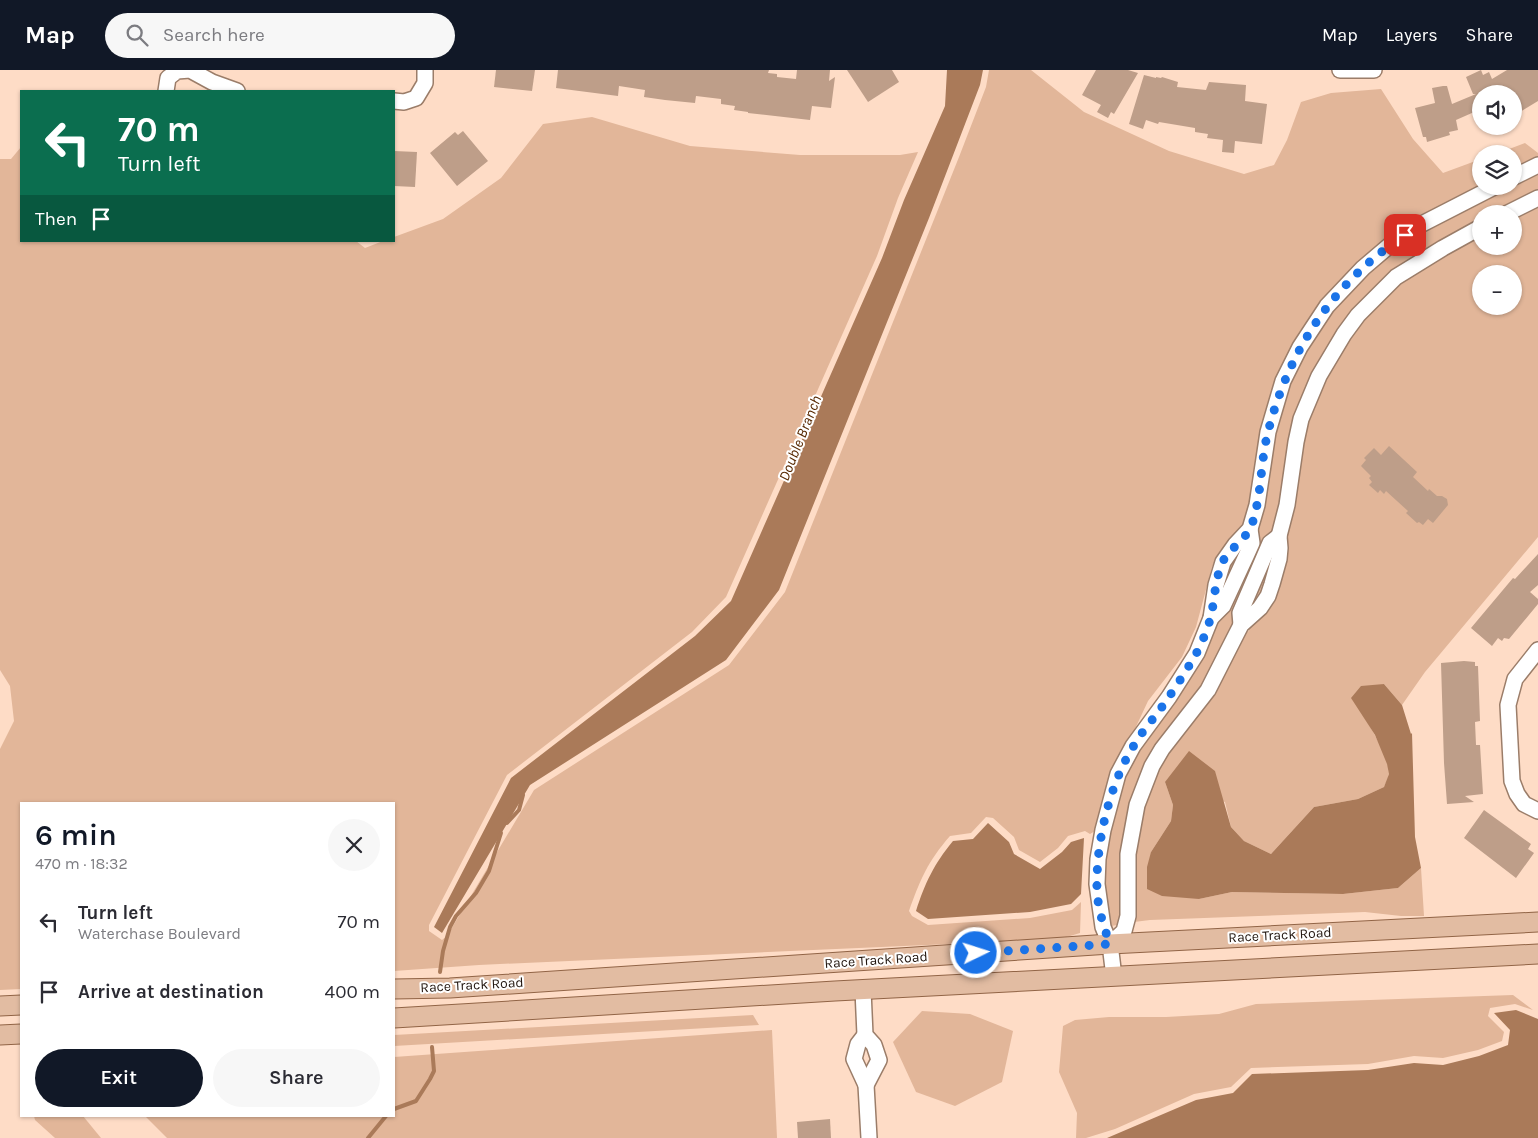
<!DOCTYPE html>
<html lang="en">
<head>
<meta charset="utf-8">
<style>
	:root { --surface:#fff; --page:#f7f7f7; --text:#2b2b33; --muted:#7c7c81; --accent:#111827 }
	body { margin:0; font-family:Karla,sans-serif; background:var(--page); color:var(--text); height:100vh; display:flex; flex-direction:column; font-size:19px; white-space:nowrap }
	* { box-sizing:border-box; margin:0 }
	p { font-size:16px; color:var(--muted) }
	.icon { flex:none; width:28px; height:28px; fill:none; stroke:currentColor; stroke-width:2; stroke-linecap:round; stroke-linejoin:round }
	.map { position:relative; flex:1; overflow:hidden }
	.side { position:absolute; left:20px; top:732px; width:375px; height:315px; display:flex; flex-direction:column; background:var(--surface); border-radius:0px; box-shadow:0 1px 4px #0004 }
	.side>* { flex:none }
	.banner { position:absolute; left:20px; top:20px; width:375px; height:152px; border-radius:0px; box-shadow:0 1px 4px #0004; background:#0b6e4f; color:#fff; overflow:hidden }
	.controls { position:absolute; left:1472px; top:15px; display:grid; gap:10px }
	.controls a { display:grid; place-items:center; width:50px; height:50px; border-radius:50%; background:var(--surface); box-shadow:0 1px 4px #0004; font-size:25px }
	.pin { position:absolute; display:grid; place-items:center; width:42px; height:42px; color:#fff; margin:-21px; border-radius:10px; box-shadow:0 2px 8px #0006 }
	.me { position:absolute; width:55px; margin:-28px; rotate:86deg; stroke-linejoin:round; filter:drop-shadow(0 0 4px #0008) }
	.turn { display:flex; align-items:center; gap:18px; height:105px; padding:0 15px; font-size:22px }
	.turn .icon { width:65px; height:65px; stroke-width:2.5 }
	.turn b { display:block; font-size:35px; line-height:42px }
	.then { display:flex; align-items:center; height:48px; padding:0 15px; background:#0003; gap:10px; font-size:19px }
	.round { display:grid; place-items:center; flex:none; width:52px; height:52px; border-radius:26px; background:var(--page) }
	.head { display:flex; align-items:center; justify-content:space-between; height:85px; padding:0 15px }
	h1 { font-size:30px; font-weight:600; line-height:38px; color:var(--accent) }
	.primary-button { display:flex; gap:10px; margin-top:auto; padding:10px 15px }
	.primary-button a { flex:1; height:58px; border-radius:30px; background:var(--accent); color:#fff; font-size:20px; font-weight:600; line-height:58px; text-align:center }
	.primary-button a+a { background:var(--page); color:var(--text) }
	ul { padding:0; list-style:none }
	li { display:flex; align-items:center; gap:15px; height:70px; padding:0 15px }
	li div { flex:1 }
	li b { display:block; font-size:19px }
	li em { font-style:normal }
	header { display:flex; align-items:center; gap:30px; box-sizing:border-box; height:70px; padding:0 25px; background:var(--accent); color:#fff }
	header strong { font-size:24px }
	nav { display:flex; gap:28px; margin-inline-start:auto; font-size:18px }
	.search { width:350px; height:45px; background:var(--page); display:flex; align-items:center; gap:12px; box-sizing:border-box; padding:0 18px; border-radius:28px; color:var(--muted); font-size:19px }
	.map>svg:first-child { display:block }
	.green { fill:#e2b699; fill-rule:evenodd }
	.water { fill:#aa7a59 }
	.lines { fill:none; stroke-linecap:round; stroke-linejoin:round }
	.stream { stroke:#aa7a59; stroke-width:4 }
	.building { fill:#be9e89 }
	.minor-casing { stroke:#9b7d69; stroke-width:18 }
	.major-casing { stroke:#916446; stroke-width:21 }
	.minor { stroke:#fff; stroke-width:15 }
	.major { stroke:#e2bca2; stroke-width:19 }
	.route { stroke:#1a73e8; stroke-width:9; stroke-dasharray:0 16.2 }
	.labels { text-anchor:middle; dominant-baseline:central; stroke-width:4; stroke-linejoin:round; paint-order:stroke }
	.street-label { font-size:14px; fill:#21150e; stroke:#fff }
	.water-label { font-size:15px; font-style:italic; fill:#572800; stroke:#fff }
</style>
</head>
<body>
<header>
<strong>Map</strong>
<div class="search"><svg class="icon" aria-label="search" viewBox="0 0 24 24"><circle cx="10" cy="10" r="6"/><path d="M15 15l6 6"/></svg>Search here</div>
<nav><a>Map</a><a>Layers</a><a>Share</a></nav>
</header>
<div class="map">
<svg width="1538" height="1068" viewBox="0 0 1538 1068">
	<rect width="100%" height="100%" fill="#fedcc6"/>
	<g class="green">
		<path d="M989,0H1031L1084,42L1169,81L1244,104L1274,95L1287,70L1301,32L1331,23L1381,19L1413,69L1443,103L1481,89V116H1514V84H1496L1525,73L1538,83V467L1425,602L1402,635L1384,614L1352,628C1363,645 1388,682 1389,703C1389,707 1386,713 1384,717L1358,729L1314,737L1271,784L1244,771L1231,757L1225,732L1165,712L1173,735L1171,751L1151,782L1199,829L1232,822L1343,824L1398,818L1421,798L1424,846H1401L1365,842L1150,850L1134,852L1135,784L1144,736L1159,699L1167,683L1214,623L1246,562L1249,561V558C1268,543 1280,519 1285,495L1249,540L1265,502L1234,555L1202,617L1146,693L1138,711L1129,735L1121,784V846L1118,855L1111,856L1104,813L1105,789L1110,761L1125,706L1223,519L1232,486L1219,483L1212,497L1196,557L1182,587L1148,631L1134,661L1095,761L1090,764L1085,761L1068,766L1058,778L1040,792L1019,780L1014,767L993,748L986,747L971,763L950,766C928,791 920,810 909,841L912,846L928,855L1030,848L1072,840L1081,832L1080,863L1060,869L479,895L394,901V734H21V919L0,920V679L14,651L10,616L0,600V89H11L21,77V171H356L365,178L383,171H394V167L443,149L501,108L543,54L592,47L690,76L800,85H900L918,82L898,128L877,186L726,527L692,562L507,705L429,855V861L442,870L447,866L534,720L729,595L785,522L959,87L986,17ZM1481,144H1514V176H1481ZM1481,204H1514V236H1481Z"/>
		<polygon points="1513,925 1533,940 1515,934 1490,938 1488,946 1504,962 1502,971 1478,980 1443,988 1414,986 1368,994 1251,998 1231,1017 1194,1024 1115,1059 1086,1068 1076,1068 1077,1043 1059,1002 1063,956 1075,950 1109,947 1166,947 1219,944 1256,934"/>
		<polygon points="922,941 970,944 1013,961 1002,1012 955,1036 916,1022 893,972"/>
		<polygon points="753,945 759,955 394,976 394,965"/>
		<polygon points="772,960 777,1068 167,1068 145,1046 394,1046 394,987"/>
		<polygon points="34,1046 83,1046 101,1068 55,1068 35,1050"/>
	</g>
	<g class="water">
		<polygon points="947,0 983,0 980,15 929,148 779,520 726,590 530,715 442,863 434,857 511,708 695,566 731,531 882,188 904,130 945,36"/>
		<polygon points="1384,614 1402,635 1411,664 1412,663 1415,767 1421,798 1398,818 1343,824 1232,822 1199,829 1162,826 1147,819 1147,797 1151,782 1171,751 1173,735 1165,712 1189,681 1215,701 1231,757 1244,771 1271,784 1314,737 1358,729 1384,717 1389,704 1387,694 1375,665 1351,628 1361,616"/>
		<path d="M988,753L1009,772L1014,784L1040,799L1062,782L1071,772L1084,768L1081,824L1071,834L1030,842L928,849L916,841C925,813 934,794 953,771L973,769Z"/>
		<polygon points="1516,940 1538,949 1538,1068 1107,1068 1196,1030 1233,1023 1252,1004 1368,1000 1414,993 1443,995 1479,986 1508,975 1510,960 1494,943"/>
	</g>
	<g class="lines">
		<g class="stream">
			<polyline points="507,753 519,740 523,725"/>
			<polyline points="440,902 443,881 450,857 456,846 476,823 489,801 501,763"/>
			<polyline points="394,1039 416,1031 430,1009 434,1001 432,977"/>
			<polyline points="368,1068 386,1046"/>
		</g>
	</g>
	<g class="building">
		<polygon points="496,0 535,0 532,21 494,17"/>
		<polygon points="558,0 769,0 768,3 777,4 777,7 796,9 797,0 830,0 829,11 835,7 831,38 812,36 810,50 748,43 748,42 734,40 735,36 721,34 721,29 696,26 695,33 665,30 644,27 645,20 619,16 618,26 556,18"/>
		<polygon points="847,0 892,0 899,12 868,32"/>
		<polygon points="1096,0 1128,0 1138,3 1114,44 1111,42 1108,48 1097,42 1101,35 1082,25"/>
		<polygon points="1481,0 1483,5 1489,2 1492,9 1507,0 1538,0 1538,31 1520,42 1514,33 1514,24 1481,24 1481,39 1456,50 1458,60 1449,62 1450,65 1427,72 1426,67 1423,67 1415,38 1435,33 1432,18 1443,16 1447,16 1452,34 1476,24 1473,24 1466,7"/>
		<polygon points="1144,5 1156,8 1156,7 1161,8 1162,7 1178,12 1177,17 1206,20 1209,12 1246,15 1245,31 1267,34 1262,74 1235,71 1234,83 1222,82 1223,70 1207,68 1208,64 1195,62 1195,58 1159,52 1158,54 1146,50 1143,59 1129,54"/>
		<polygon points="463,61 488,91 457,116 430,83 455,62 458,65"/>
		<polygon points="394,81 417,82 415,117 394,116"/>
		<polygon points="1389,376 1417,402 1413,407 1428,421 1429,419 1437,426 1442,426 1447,429 1448,435 1433,453 1428,449 1423,455 1419,452 1417,453 1406,443 1408,441 1386,421 1384,424 1380,420 1378,423 1369,415 1372,412 1369,408 1371,406 1361,396 1366,390 1364,388 1374,378 1381,385"/>
		<polygon points="1538,484 1538,515 1530,522 1538,529 1538,534 1509,569 1504,568 1502,571 1498,568 1492,576 1471,558 1513,508 1515,509"/>
		<polygon points="1464,591 1475,592 1475,596 1478,596 1480,651 1475,652 1476,675 1480,675 1483,724 1465,726 1474,732 1447,734 1444,693 1441,593"/>
		<polygon points="1484,740 1531,774 1528,779 1534,783 1516,808 1464,768"/>
		<polygon points="830,1049 831,1068 798,1068 797,1052"/>
	</g>
	<g class="lines">
		<g class="minor-casing">
			<g id="minor">
				<polyline points="1340,0 1374,0"/>
				<polyline points="166,21 168,8 177,1 190,0 212,12 237,21"/>
				<polyline points="394,31 404,32 416,28 425,13 425,0"/>
				<polyline points="1514,107 1538,95"/>
				<polyline points="1506,144 1538,128"/>
				<polyline points="1211,548 1223,536 1247,484 1252,473 1250,459"/>
				<polyline points="1241,555 1240,543 1270,473 1279,466"/>
				<polyline points="1538,580 1515,609 1508,635 1512,711 1517,724 1524,734 1538,741"/>
				<polyline points="1110,874 1124,861 1128,846 1128,784 1137,735 1152,696 1162,679 1208,620 1241,555 1260,538 1268,526 1272,514 1279,489 1280,478 1279,466 1287,435 1296,372 1301,349 1319,306 1344,264 1358,245 1396,207 1443,178 1481,157"/>
				<polyline points="1114,907 1110,874 1103,857 1097,814 1098,789 1103,760 1118,704 1133,676 1169,627 1197,583 1211,548 1216,515 1223,492 1235,475 1250,459 1257,435 1268,362 1283,311 1300,277 1327,236 1363,198 1390,175 1420,155 1496,116"/>
				<polyline points="863,920 865,965 874,975 879,990 866,1015"/>
				<polyline points="865,965 858,974 854,989 866,1015 869,1068"/>
			</g>
		</g>
		<g class="major-casing">
			<g id="major">
				<polyline points="394,919 450,918 1110,874 1538,852"/>
				<polyline points="0,936 21,935"/>
				<polyline points="394,948 835,921 1538,884"/>
				<polyline points="0,965 21,964"/>
			</g>
		</g>
		<use href="#minor" class="minor"/>
		<use href="#major" class="major"/>
	</g>
	<g class="lines">
		<path class="route" d="M976,883L1110,874C1103,855 1096,833 1097,812C1097,769 1110,714 1133,677C1140,664 1150,653 1159,641C1172,623 1185,603 1196,584C1202,573 1208,558 1211,546C1215,528 1215,508 1223,491C1230,479 1247,467 1251,457C1262,427 1260,393 1268,362C1289,279 1334,212 1405,165"/>
	</g>
	<g class="labels">
		<g class="street-label">
			<text transform="translate(1280 865) rotate(-3)">Race Track Road</text>
			<text transform="translate(876 890) rotate(-4)">Race Track Road</text>
			<text transform="translate(472 915) rotate(-3)">Race Track Road</text>
		</g>
		<g class="water-label">
			<text transform="translate(800 368) rotate(-68)">Double Branch</text>
		</g>
	</g>
</svg>
<div class="controls">
<a><svg class="icon" aria-label="sound" viewBox="0 0 24 24"><path d="M4 9h4l5-4v14l-5-4H4zM17 9q2 3 0 6"/></svg></a>
<a><svg class="icon" aria-label="layers" viewBox="0 0 24 24"><path d="M12 4l9 5-9 5-9-5zM3 14l9 5 9-5"/></svg></a>
<a>+</a>
<a>−</a>
</div>
<div class="pin" style="left:1405px;top:165px;background:#d93025"><svg class="icon" aria-label="arrive" viewBox="0 0 24 24"><path d="M6 21V4h12l-3 4 3 4H6"/></svg></div>
<svg class="me" style="left:976px;top:883px" viewBox="-20 -20 40 40"><circle r="17" fill="#1a73e8" stroke="#fff" stroke-width="3"/><path d="M0-11L8 9 0 5-8 9z" fill="#fff"/></svg>
<div class="banner">
<div class="turn"><svg class="icon" aria-label="left" viewBox="0 0 24 24"><path d="M17 20v-9H6M10 6l-5 5 5 5"/></svg><div><b>70 m</b>Turn left</div></div>
<div class="then">Then<svg class="icon" aria-label="arrive" viewBox="0 0 24 24"><path d="M6 21V4h12l-3 4 3 4H6"/></svg></div>
</div>
<section class="side">
<div class="head"><div><h1>6 min</h1><p>470 m · 18:32</p></div><a class="round"><svg class="icon" aria-label="close" viewBox="0 0 24 24"><path d="M6 6l12 12M18 6L6 18"/></svg></a></div>
<ul>
<li><svg class="icon" aria-label="left" viewBox="0 0 24 24"><path d="M17 20v-9H6M10 6l-5 5 5 5"/></svg><div><b>Turn left</b><p>Waterchase Boulevard</p></div><em>70 m</em></li>
<li><svg class="icon" aria-label="arrive" viewBox="0 0 24 24"><path d="M6 21V4h12l-3 4 3 4H6"/></svg><div><b>Arrive at destination</b></div><em>400 m</em></li>
</ul>
<div class="primary-button"><a>Exit</a><a>Share</a></div>
</section>
</div>
</body>
</html>
